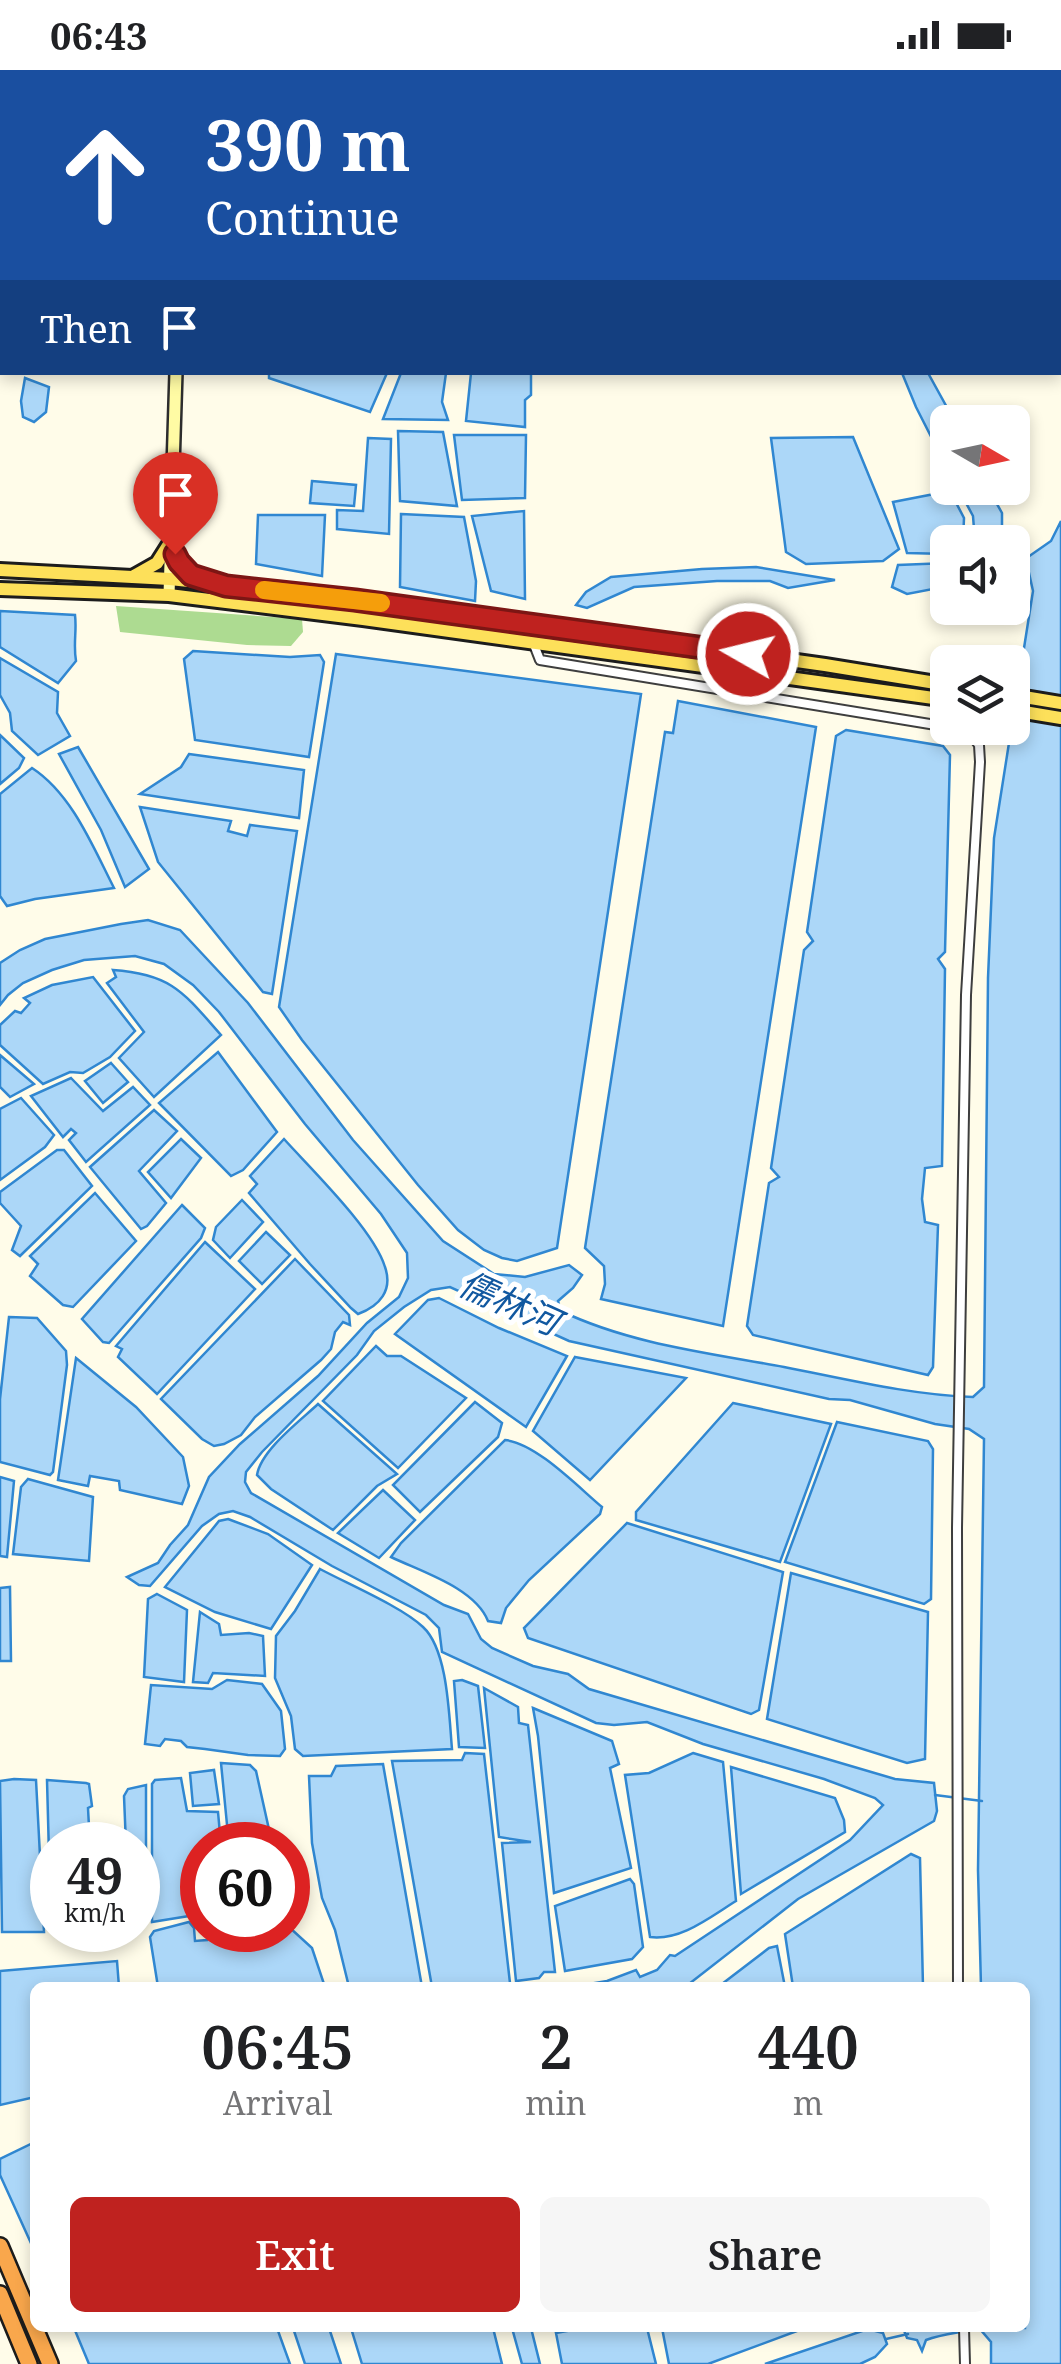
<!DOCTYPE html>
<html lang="en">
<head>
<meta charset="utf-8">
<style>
	:root { --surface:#fff; --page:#f6f6f6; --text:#202124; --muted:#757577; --accent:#bf221f }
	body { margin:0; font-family:"Noto Serif","Noto Sans SC",serif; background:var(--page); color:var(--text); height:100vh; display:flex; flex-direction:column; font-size:38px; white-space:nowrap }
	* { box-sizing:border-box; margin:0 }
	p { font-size:32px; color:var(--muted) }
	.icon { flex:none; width:55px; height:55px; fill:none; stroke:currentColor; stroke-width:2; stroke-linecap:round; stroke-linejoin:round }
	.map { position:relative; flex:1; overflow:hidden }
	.panel { position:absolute; left:30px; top:1912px; width:1000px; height:350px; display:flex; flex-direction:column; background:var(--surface); border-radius:15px; box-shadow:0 5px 15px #0003 }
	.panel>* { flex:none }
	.guide { position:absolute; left:0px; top:0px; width:1062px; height:305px; box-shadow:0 5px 15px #0003; background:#1a4fa0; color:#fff; overflow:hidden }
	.needle { width:65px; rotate:99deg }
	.fabs { position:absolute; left:930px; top:335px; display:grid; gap:20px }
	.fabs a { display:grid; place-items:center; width:100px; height:100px; border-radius:15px; background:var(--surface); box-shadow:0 5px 15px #0003; font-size:50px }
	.speed { position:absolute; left:30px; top:1752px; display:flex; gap:20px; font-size:50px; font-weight:700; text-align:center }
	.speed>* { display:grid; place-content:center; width:130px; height:130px; border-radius:50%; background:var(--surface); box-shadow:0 5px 15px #0003; line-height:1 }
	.speed small { font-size:25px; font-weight:400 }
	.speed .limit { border:15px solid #d22; background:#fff; color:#111 }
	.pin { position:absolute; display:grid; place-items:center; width:85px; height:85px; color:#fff; margin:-102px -42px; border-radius:50% 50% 50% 0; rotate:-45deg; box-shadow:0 0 10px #0007 }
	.pin .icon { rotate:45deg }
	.me { position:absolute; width:110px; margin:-55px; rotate:278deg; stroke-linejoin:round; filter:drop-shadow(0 0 8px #0008) }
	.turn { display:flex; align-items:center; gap:35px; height:210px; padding:0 40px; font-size:45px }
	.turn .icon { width:130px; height:130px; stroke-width:2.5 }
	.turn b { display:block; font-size:70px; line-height:85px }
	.then { display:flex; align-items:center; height:95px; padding:0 40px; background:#0003; gap:20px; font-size:38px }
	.eta { display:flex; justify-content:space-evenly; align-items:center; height:170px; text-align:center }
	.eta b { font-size:60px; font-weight:600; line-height:70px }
	.action { display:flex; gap:20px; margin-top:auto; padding:20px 40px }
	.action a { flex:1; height:115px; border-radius:15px; background:var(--accent); color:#fff; font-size:40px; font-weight:600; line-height:115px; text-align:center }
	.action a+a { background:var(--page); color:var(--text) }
	.status { display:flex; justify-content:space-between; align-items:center; height:70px; padding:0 50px; background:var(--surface); direction:ltr }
	.status svg { height:28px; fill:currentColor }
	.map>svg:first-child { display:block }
	.forest { fill:#addb91 }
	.water { fill:#acd7f8; stroke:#3087d1; stroke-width:2.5 }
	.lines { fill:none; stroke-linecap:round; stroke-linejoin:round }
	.stream { stroke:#3087d1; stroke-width:2.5 }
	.street-casing { stroke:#3e3e3e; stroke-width:12 }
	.secondary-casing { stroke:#2d2d2d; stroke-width:16 }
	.primary-casing { stroke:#1c1c1c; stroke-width:18 }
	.highway-casing { stroke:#1c1c1c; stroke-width:20 }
	.street { stroke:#fff; stroke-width:8 }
	.secondary { stroke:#fffba4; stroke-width:11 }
	.primary { stroke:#fde05a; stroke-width:12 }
	.highway { stroke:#f9a74c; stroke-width:15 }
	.route-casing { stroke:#7c1614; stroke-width:25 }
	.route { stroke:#bf221f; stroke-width:18 }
	.slow { stroke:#f59e0b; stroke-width:18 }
	.labels { text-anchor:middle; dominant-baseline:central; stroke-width:10; stroke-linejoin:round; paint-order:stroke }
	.water-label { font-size:35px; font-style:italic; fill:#1158a0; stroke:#fff }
</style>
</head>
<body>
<div class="status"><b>06:43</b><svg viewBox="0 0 49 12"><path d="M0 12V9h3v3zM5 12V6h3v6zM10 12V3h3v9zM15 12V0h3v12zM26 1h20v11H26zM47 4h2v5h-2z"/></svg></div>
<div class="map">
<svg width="1061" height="2294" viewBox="0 0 1061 2294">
	<rect width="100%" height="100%" fill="#fffce9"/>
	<polygon class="forest" points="116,536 302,549 303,562 291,576 247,575 120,562"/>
	<g class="water">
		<polygon points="269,303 387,302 387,303 370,342 269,308"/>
		<polygon points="401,303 446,303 442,332 448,350 383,349"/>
		<polygon points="471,303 531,303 531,325 525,330 525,357 466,351"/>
		<polygon points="902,303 928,303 955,352 948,352 947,398 916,337"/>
		<polygon points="25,308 49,317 46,342 34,352 23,347 21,331"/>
		<polygon points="398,361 443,362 457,436 400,431"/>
		<polygon points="454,365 526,365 525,428 462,430"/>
		<polygon points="853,367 899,479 883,491 806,494 786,482 771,368"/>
		<polygon points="368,368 391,369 389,464 337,459 337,440 363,441"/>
		<polygon points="312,411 356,415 354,436 310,433"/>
		<polygon points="958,418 988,418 1002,443 1002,463 1005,472 975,472 973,446"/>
		<polygon points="950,421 964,448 963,472 948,472 947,484 907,483 893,432"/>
		<polygon points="524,441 525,529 491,521 472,446"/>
		<polygon points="401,444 464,447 476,511 475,531 400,517"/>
		<polygon points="258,445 325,445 322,506 256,494"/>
		<path d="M1061,451V2294H991V2272L979,2258C960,2263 944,2263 926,2270L922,2281L917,2270L907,2268L903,2258H1025V1918L981,1917L978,1800L984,1369L969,1359L935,1354L850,1330L829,1329L569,1271L450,1217L431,1220L404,1237L374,1261L357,1285L262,1382L246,1402L245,1412L251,1423L444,1535L468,1544L481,1569L492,1578L533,1596L568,1604L589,1619L895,1709L934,1713L937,1741L934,1751L798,1829L689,1914L682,1918L571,1917L607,1911L636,1900L640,1907L657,1900L670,1885L675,1886L850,1770L883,1735L875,1728L824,1709L703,1674L647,1652L614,1655L596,1653L442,1582L439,1558L426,1545L332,1496L250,1447L233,1441L219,1444L202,1456L150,1516L139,1515L127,1507L158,1493L170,1475L188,1455L209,1407L240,1374L318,1306L367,1253L399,1227L408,1208L407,1183L381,1144L305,1054L219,942L193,915L164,894L135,886L84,890L52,900L23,913L8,925L0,935V893L20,880L45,869L121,854L148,850L180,860L248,933L353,1070L443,1171L494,1204L525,1207L569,1195L582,1205L573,1218L558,1231L561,1241C630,1274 709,1283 784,1297C846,1309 910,1325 973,1327L984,1317L988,908L994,768L1033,521L1029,503L1013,497V485L1028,487L1051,471Z"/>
		<polygon points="947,493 947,520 943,517 907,524 892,517 898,495"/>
		<polygon points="756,497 835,510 788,518 770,511 717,511 634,517 587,538 576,535 586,522 611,507 702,499"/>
		<path d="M0,541L75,545C77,561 73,574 76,591L58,613L0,577Z"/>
		<polygon points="193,581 290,587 320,585 324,592 309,687 195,670 184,589"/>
		<polygon points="336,584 641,624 557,1178 517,1191 502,1188 484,1180 458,1160 418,1115 302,970 279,937"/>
		<polygon points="0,588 58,622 57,643 70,666 38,685 12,661 10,643 0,625"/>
		<polygon points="678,631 816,657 723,1256 601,1229 605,1214 604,1196 585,1178 665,662 673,663"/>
		<polygon points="846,660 943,676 950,685 945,882 938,889 945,899 942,1096 925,1098 922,1129 925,1152 938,1155 933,1297 928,1305 753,1265 747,1256 769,1113 779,1107 771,1098 804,880 813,871 807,862 836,666"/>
		<polygon points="0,665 24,688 19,698 0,714"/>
		<polygon points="78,677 149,799 125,817 101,760 59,684"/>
		<polygon points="189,684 304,700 299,748 140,724 181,697"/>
		<path d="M32,698C72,724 93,777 114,818L35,829L7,836L0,826V724Z"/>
		<polygon points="140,737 231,751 228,761 247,766 250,755 297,761 272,924 263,922 158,792"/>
		<path d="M113,900C172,904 184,923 221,965L154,1027L119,988L144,962L107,913L116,907Z"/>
		<polygon points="93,907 135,961 110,987 83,1003 70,1002 43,1014 0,975 0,955 15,941 21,943 30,933 24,928 52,915"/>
		<polygon points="218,982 277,1062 243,1100 231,1106 159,1033"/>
		<polygon points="0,985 34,1014 10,1027 0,1017"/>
		<polygon points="111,993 128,1012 103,1033 85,1011"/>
		<polygon points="71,1008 103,1041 133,1017 150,1035 86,1092 69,1070 76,1063 71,1059 63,1067 31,1026"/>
		<polygon points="21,1028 54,1065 45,1077 0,1110 0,1039"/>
		<polygon points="154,1040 177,1061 139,1101 166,1133 147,1156 141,1159 90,1097"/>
		<polygon points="181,1069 201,1088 171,1128 148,1102"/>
		<path d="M284,1069C311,1099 374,1160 385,1197C393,1220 380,1236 358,1244L351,1238L310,1194L249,1123L257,1114L250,1106Z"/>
		<polygon points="57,1080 64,1080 92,1116 20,1186 12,1180 21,1156 0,1133 0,1122"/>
		<polygon points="95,1123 136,1171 73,1237 63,1235 30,1206 38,1194 30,1186"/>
		<polygon points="242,1130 263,1152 230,1188 213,1170 216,1157"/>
		<polygon points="182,1135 205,1158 201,1168 109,1273 103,1272 82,1249"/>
		<polygon points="266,1162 290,1185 262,1214 239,1191"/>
		<polygon points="205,1172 255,1219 157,1324 118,1287 122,1279 116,1276"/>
		<polygon points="295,1189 349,1245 350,1255 343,1252 335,1262 331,1279 321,1290 255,1347 241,1365 224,1374 214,1376 202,1369 161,1329"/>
		<polygon points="439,1228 499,1258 567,1286 526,1357 395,1264 428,1230"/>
		<polygon points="9,1247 37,1248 66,1281 67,1295 53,1402 50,1405 0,1392 0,1329"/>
		<polygon points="376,1276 387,1286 401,1286 466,1328 398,1398 323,1331"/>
		<polygon points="575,1287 686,1308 590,1410 533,1361"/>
		<polygon points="76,1288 136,1337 183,1387 189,1416 182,1434 120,1420 119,1411 90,1406 88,1416 58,1410"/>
		<polygon points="475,1332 502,1353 498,1367 420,1442 393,1415"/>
		<polygon points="733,1333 831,1354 780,1492 636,1450 636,1442"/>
		<path d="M318,1334L397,1404L377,1416L333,1460L271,1419L257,1405C261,1380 300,1351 318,1334Z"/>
		<polygon points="837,1352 928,1371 933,1379 931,1529 924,1534 785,1492"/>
		<path d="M505,1370C536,1373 578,1417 602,1437L600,1444L529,1510L506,1538L501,1553L488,1551C475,1518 422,1502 391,1487L401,1473Z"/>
		<polygon points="0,1407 14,1411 7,1487 0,1486"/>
		<polygon points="28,1409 93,1427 89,1491 13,1484 21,1417"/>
		<polygon points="383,1420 415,1450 379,1488 338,1463"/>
		<polygon points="228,1449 268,1464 312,1495 271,1559 215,1542 165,1517 219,1451"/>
		<polygon points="627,1453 783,1502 759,1640 751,1644 528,1568 524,1558"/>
		<path d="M320,1499C348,1514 402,1537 423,1557C448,1580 449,1646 452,1679L303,1686L295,1679L291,1646L275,1608L276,1566L295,1541Z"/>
		<polygon points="791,1503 928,1542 925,1689 907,1693 767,1649"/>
		<polygon points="10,1517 11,1591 0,1591 0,1518"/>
		<polygon points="157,1524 187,1540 184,1612 144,1607 148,1529"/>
		<polygon points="200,1542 219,1554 221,1565 249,1563 263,1566 265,1606 213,1603 208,1613 193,1612"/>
		<polygon points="227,1610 262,1614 281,1641 285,1679 280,1686 248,1685 205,1679 187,1677 181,1671 165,1669 160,1676 145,1674 151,1615 212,1619"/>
		<polygon points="462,1610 478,1616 485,1678 459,1677 454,1611"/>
		<polygon points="484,1618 518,1637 519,1653 528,1655 555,1902 544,1902 539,1908 516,1911 502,1773 531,1772 499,1767"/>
		<polygon points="533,1638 612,1671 619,1694 610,1698 631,1798 554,1823 538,1666"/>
		<polygon points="465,1683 484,1684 510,1913 483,1917 432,1917 392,1691 462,1690"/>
		<path d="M693,1683L723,1692L736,1831C710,1847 681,1871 650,1867L625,1705L649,1703Z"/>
		<polygon points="221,1693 250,1695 256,1701 270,1764 262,1767 263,1775 229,1775"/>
		<polygon points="383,1694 422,1917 349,1917 335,1860 322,1828 312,1773 309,1706 331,1706 336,1696"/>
		<polygon points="731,1697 835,1728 844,1750 845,1762 741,1824"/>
		<polygon points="214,1700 219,1734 193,1736 190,1703"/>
		<polygon points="181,1708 187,1741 218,1742 221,1775 202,1775 202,1842 189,1846 152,1852 152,1714 155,1710"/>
		<polygon points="14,1709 36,1710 44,1862 2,1862 0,1711"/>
		<polygon points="47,1710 86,1713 89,1714 92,1736 88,1738 90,1775 52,1775 53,1860 51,1860"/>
		<polygon points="146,1715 146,1851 138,1850 138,1775 126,1775 124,1726 128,1719"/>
		<polygon points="911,1784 920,1788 923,1917 793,1917 785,1864"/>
		<polygon points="630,1809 634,1814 643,1877 632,1889 565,1901 555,1836"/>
		<polygon points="189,1852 194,1858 195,1871 207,1870 208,1860 288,1860 288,1856 312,1878 325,1917 158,1917 150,1867 154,1861"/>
		<polygon points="777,1876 785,1917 718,1917 769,1878"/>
		<polygon points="117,1891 119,1917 35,1918 35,2027 0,2035 0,1901"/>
		<polygon points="35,2072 35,2182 0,2105 0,2089"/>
		<polygon points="74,2258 277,2258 290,2294 89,2294"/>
		<polygon points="293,2258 329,2258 341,2294 305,2294"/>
		<polygon points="351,2258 493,2258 502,2294 362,2294"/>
		<polygon points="512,2258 531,2258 540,2294 522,2294"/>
		<polygon points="583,2258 647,2258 656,2294 562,2294 556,2263"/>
		<polygon points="662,2258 805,2258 708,2294 669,2294"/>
		<polygon points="868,2259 883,2263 887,2274 875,2287 860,2294 765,2294"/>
	</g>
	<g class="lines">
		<g class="stream">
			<polyline points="935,1725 982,1731"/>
			<polyline points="886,2269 908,2264"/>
		</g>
		<g class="street-casing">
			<g id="street">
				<polyline points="533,572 540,590 948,657"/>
				<polyline points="948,658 970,663 979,675 980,692 966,925 957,1458 958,1918"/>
				<polyline points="964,2258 965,2294"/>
			</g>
		</g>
		<g class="secondary-casing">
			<g id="secondary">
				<polyline points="180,2 180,0"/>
				<polyline points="169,525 176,302"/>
			</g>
		</g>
		<g class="primary-casing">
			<g id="primary">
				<path d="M171,471C176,488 182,502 200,508"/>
				<polyline points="0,500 170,509 355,529 825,595 948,615"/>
				<polyline points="134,506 157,493 171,471"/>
				<polyline points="0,519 169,525 363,549 948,630"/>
				<polyline points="1012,625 1061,633"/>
				<polyline points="1012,640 1061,648"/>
			</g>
		</g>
		<g class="highway-casing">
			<g id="highway">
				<polyline points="0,2176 50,2294"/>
				<polyline points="0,2224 29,2294"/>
			</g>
		</g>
		<use href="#street" class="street"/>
		<use href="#secondary" class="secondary"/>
		<use href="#primary" class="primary"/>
		<use href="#highway" class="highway"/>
	</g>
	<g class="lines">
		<g class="route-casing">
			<polyline id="route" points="175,484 179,492 191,505 226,516 355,530 748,584"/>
		</g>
		<use href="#route" class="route"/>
		<polyline class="slow" points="264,520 381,533"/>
	</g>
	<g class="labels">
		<g class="water-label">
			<text transform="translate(510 1232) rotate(24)">儒林河</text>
		</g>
	</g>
</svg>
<div class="fabs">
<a><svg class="needle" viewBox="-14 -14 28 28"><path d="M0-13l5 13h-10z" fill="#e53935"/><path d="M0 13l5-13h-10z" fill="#757577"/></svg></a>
<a><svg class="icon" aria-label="sound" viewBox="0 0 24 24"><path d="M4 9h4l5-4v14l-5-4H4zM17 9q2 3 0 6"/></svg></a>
<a><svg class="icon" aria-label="layers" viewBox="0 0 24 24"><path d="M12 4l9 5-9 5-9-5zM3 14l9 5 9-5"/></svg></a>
</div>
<div class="speed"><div>49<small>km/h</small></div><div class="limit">60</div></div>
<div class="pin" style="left:175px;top:484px;background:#d93025"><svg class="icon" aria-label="arrive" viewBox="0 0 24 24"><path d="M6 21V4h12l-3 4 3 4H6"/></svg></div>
<svg class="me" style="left:748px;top:584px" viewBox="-20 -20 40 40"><circle r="17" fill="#bf221f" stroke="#fff" stroke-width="3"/><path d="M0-11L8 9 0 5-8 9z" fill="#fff"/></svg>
<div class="guide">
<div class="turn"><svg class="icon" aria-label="ahead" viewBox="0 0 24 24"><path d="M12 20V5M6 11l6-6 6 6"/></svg><div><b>390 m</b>Continue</div></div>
<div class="then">Then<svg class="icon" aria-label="arrive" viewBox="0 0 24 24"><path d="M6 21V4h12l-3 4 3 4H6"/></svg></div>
</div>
<section class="panel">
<div class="eta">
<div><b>06:45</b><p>Arrival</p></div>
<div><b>2</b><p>min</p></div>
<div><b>440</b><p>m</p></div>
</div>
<div class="action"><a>Exit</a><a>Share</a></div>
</section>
</div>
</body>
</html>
